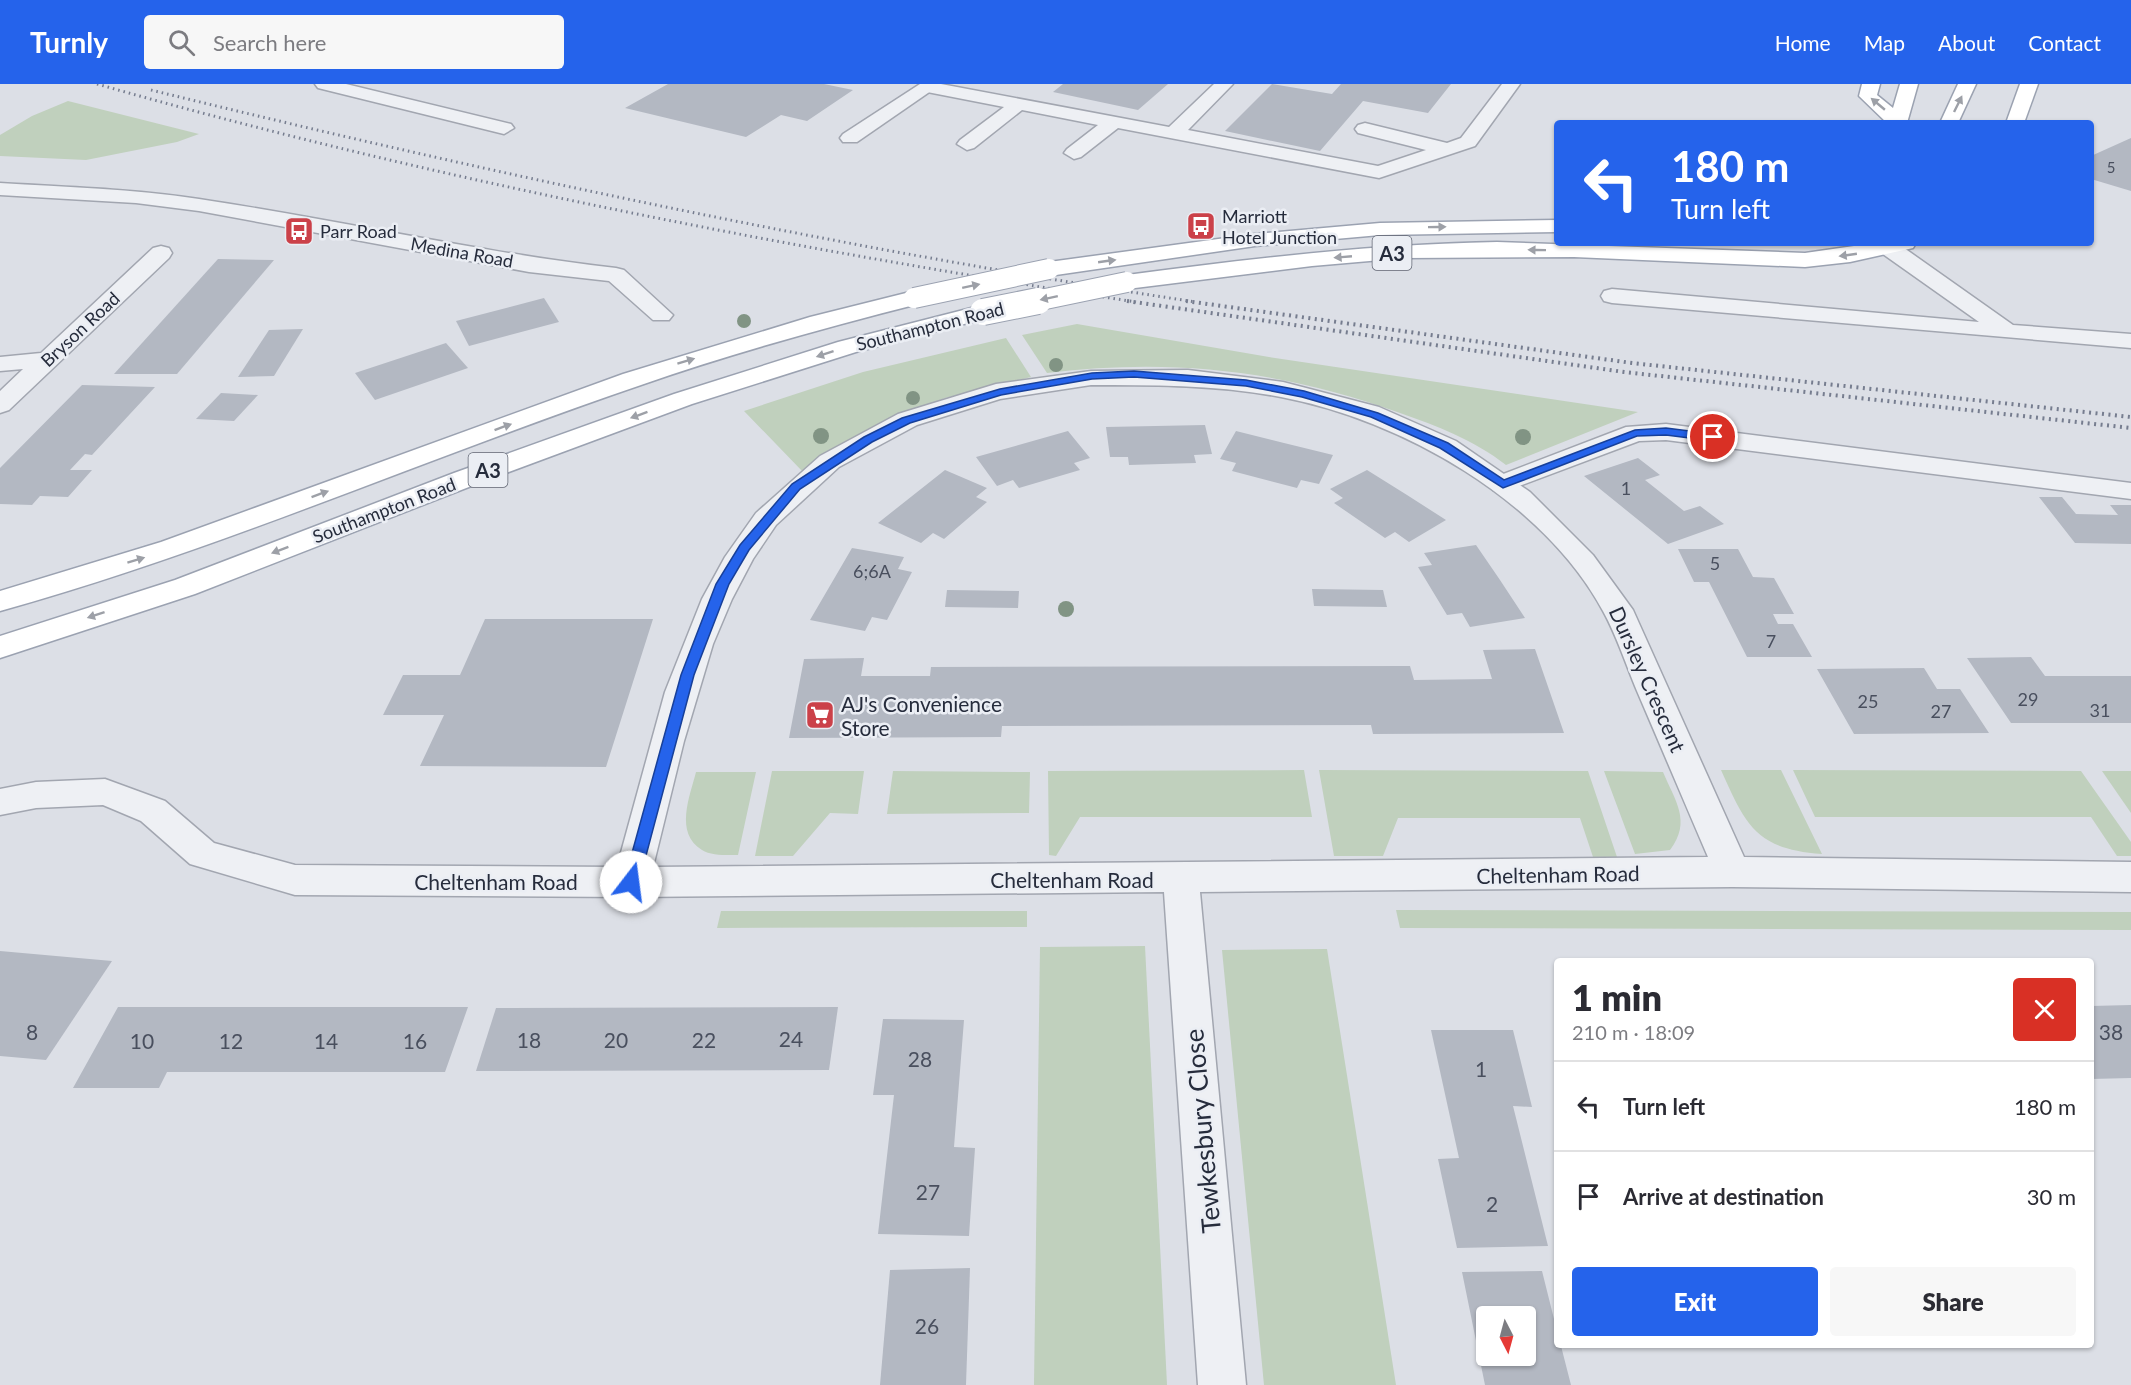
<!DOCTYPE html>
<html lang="en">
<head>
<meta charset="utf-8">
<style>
	:root { --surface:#fff; --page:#f7f7f7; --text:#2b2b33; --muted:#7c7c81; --line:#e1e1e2; --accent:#2563eb }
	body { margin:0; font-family:Lato,sans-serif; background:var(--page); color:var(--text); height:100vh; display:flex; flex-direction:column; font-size:22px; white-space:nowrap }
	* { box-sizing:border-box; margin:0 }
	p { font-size:20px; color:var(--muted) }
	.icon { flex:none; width:33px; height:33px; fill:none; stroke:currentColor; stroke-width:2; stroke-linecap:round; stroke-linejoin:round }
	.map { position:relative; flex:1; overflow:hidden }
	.details { position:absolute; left:1554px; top:874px; width:540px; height:390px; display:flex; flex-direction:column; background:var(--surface); border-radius:6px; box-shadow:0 2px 4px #0004 }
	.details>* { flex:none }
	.banner { position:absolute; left:1554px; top:36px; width:540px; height:126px; border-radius:6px; box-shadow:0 2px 4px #0004; background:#2563eb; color:#fff; overflow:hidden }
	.needle { width:39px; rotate:174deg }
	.tools { position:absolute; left:1476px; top:1222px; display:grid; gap:12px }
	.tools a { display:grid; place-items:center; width:60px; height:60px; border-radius:6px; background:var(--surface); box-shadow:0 2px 4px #0004; font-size:30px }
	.pin { position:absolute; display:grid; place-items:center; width:51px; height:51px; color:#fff; margin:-26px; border:3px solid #fff; border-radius:50%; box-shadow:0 2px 6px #0007 }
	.me { position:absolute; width:66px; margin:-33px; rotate:15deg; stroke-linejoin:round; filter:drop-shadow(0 0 4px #0008) }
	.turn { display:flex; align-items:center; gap:21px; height:126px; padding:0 18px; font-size:27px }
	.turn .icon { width:78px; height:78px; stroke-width:2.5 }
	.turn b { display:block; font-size:42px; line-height:51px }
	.round { display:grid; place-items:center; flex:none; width:63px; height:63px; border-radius:6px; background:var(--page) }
	.overview { display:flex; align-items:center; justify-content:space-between; height:102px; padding:0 18px }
	h1 { font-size:36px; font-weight:800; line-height:45px }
	.primary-button { display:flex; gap:12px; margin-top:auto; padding:12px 18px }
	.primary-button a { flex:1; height:69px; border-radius:6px; background:var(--accent); color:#fff; font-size:24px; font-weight:800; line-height:69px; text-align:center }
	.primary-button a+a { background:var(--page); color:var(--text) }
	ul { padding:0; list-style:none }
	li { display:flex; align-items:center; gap:18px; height:90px; padding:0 18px; border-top:2px solid var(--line) }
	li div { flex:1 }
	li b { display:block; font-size:22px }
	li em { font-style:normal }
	header { display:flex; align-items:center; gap:36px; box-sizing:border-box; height:84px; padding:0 30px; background:var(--accent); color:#fff }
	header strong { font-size:28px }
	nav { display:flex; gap:33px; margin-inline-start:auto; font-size:21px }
	.search { width:420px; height:54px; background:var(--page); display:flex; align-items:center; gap:15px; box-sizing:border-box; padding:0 21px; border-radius:6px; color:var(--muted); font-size:22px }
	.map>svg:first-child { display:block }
	.green { fill:#c0d0bd }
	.building { fill:#b3b8c2; fill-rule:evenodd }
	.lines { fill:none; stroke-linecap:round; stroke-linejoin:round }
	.lane-casing { stroke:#a2a6b0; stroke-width:3 }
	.street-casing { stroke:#a2a6b0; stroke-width:3 }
	.primary-casing { stroke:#9ba2b1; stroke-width:3 }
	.lane { fill:#eef0f4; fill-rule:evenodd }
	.street { fill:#eef0f4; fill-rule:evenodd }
	.primary { fill:#fff; fill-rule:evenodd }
	.rail-far1 { stroke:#767d8f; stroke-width:3; stroke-dasharray:1.5 4; stroke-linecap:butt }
	.rail { stroke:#767d8f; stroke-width:4; stroke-dasharray:2 4.5; stroke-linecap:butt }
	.primary-bridge-far1-casing { stroke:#9ba2b1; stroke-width:22; stroke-linecap:butt }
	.primary-bridge-casing { stroke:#9ba2b1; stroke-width:28; stroke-linecap:butt }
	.primary-bridge-far1 { stroke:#fff; stroke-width:20 }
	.primary-bridge { stroke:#fff; stroke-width:26 }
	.tree { fill:#819484 }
	.oneway { fill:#9da0a7 }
	.route { fill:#2563eb; stroke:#184099; stroke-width:1.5 }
	.labels { text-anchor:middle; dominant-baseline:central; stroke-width:5; stroke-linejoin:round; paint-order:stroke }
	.far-number-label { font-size:15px; fill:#494f5e }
	.far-poi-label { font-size:18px; fill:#262c3c; stroke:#ebeef4; text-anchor:start }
	.far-street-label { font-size:18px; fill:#262c3c; stroke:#ebeef4 }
	.number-label { font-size:18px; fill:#494f5e }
	.shield { fill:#ebeef4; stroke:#616673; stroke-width:1.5 }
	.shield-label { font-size:20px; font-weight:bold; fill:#262c3c }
	.street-label { font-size:21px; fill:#262c3c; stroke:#ebeef4 }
	.poi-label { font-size:21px; fill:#262c3c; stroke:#ebeef4; text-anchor:start }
	.near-number-label { font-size:21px; fill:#494f5e }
	.near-street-label { font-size:26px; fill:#262c3c; stroke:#ebeef4 }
</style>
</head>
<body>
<header>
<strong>Turnly</strong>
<div class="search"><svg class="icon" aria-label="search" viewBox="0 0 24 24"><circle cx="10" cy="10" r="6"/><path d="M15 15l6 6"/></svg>Search here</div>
<nav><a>Home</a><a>Map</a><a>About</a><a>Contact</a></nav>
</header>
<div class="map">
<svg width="2131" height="1301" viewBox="0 0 2131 1301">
	<rect width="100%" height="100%" fill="#dcdfe6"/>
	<g class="green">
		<polygon points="68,17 199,50 177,58 86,76 0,72 0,51 32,32"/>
		<path d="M1077,240L1269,273L1638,328L1506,381C1474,356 1437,342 1400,329C1280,286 1172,274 1047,289L1022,251Z"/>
		<polygon points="1006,254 1031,293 945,314 894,334 803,388 744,327 863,288"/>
		<polygon points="1304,686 1312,733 1080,733 1056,772 1049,771 1048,687"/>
		<polygon points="1319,686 1588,687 1617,773 1593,773 1580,734 1398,734 1383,772 1334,772"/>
		<path d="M1721,686H1781L1822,770C1756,765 1746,742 1721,686Z"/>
		<polygon points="1793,686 2081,687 2131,758 2131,772 2117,772 2091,733 1815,733"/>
		<polygon points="772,687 864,687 858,730 830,729 793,772 755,772"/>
		<polygon points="893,687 1030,688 1029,729 887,730"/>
		<path d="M1604,687L1663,688C1675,717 1692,737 1670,766L1635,770Z"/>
		<polygon points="2102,687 2131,687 2131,729"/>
		<path d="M696,688H756L738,771C728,771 711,772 702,766C674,749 690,712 696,688Z"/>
		<polygon points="1396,826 2131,828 2131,846 1400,844"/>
		<polygon points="721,827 1027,827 1027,843 717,844"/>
		<polygon points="1145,862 1167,1301 1034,1301 1040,863"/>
		<polygon points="1327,865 1396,1301 1264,1301 1222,866"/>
	</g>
	<g class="building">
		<polygon points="668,0 824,0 853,6 807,37 781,31 746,53 625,24"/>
		<polygon points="1063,0 1168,0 1138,26 1053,8"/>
		<polygon points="1272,0 1332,10 1341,0 1451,0 1428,29 1363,17 1320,67 1225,47"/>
		<polygon points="2131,54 2131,107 2091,95 2091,72"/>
		<polygon points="218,175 274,176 177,290 114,290"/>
		<polygon points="544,214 559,238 469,262 456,237"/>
		<polygon points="303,245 274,292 238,293 269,246"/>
		<polygon points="446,259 468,284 375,316 355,289"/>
		<polygon points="82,301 155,303 92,371 85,370 70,386 92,386 68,413 40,412 32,421 0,420 0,384"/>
		<polygon points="221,309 258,311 234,337 196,335"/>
		<polygon points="1205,341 1212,370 1194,371 1196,379 1129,381 1128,373 1110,373 1106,343"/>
		<polygon points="1068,347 1090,374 1074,379 1080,386 1019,404 1013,396 997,402 976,373"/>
		<polygon points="1236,347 1284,359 1333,371 1319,400 1301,396 1297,404 1232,387 1236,379 1220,375"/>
		<polygon points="1638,374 1660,391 1645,396 1684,427 1700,422 1724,440 1668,460 1584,392"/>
		<polygon points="945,386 987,404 976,413 987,418 944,455 933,449 921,459 878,439"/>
		<polygon points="1367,386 1407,411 1446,436 1409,458 1395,448 1385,454 1334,419 1343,414 1330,405"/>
		<polygon points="2039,413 2062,413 2076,430 2118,431 2110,421 2131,421 2131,460 2075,459"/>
		<polygon points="1476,461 1500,496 1525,534 1470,543 1462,529 1447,531 1418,483 1432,481 1424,469"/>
		<polygon points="852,464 904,473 898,485 912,488 887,536 872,533 865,547 810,536"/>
		<polygon points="1678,465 1738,465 1753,493 1774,494 1794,530 1773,530 1778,540 1793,540 1812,573 1747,573 1709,498 1694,498"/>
		<polygon points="1312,505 1383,506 1387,523 1314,522"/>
		<polygon points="947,506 1019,507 1018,524 945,523"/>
		<polygon points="485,535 653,535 606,683 420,682 444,631 383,631 403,591 460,591"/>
		<polygon points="1535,565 1564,649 1373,650 1371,641 1002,642 1001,653 789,654 804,575 864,574 861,592 930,592 931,583 1410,582 1414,596 1492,595 1483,566"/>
		<polygon points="2031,573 2045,592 2131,592 2131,639 2011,639 1967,574"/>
		<polygon points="1924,584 1937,605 1960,605 1989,649 1854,650 1817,585"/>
		<polygon points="0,867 112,877 46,976 0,972"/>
		<polygon points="2131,921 2131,994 2091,995 2091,922"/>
		<polygon points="118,923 468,923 445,988 167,988 159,1004 73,1004"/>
		<polygon points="838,923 829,986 476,987 496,924"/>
		<polygon points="883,935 964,936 954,1063 975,1064 969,1152 878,1150 894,1011 873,1011"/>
		<polygon points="1431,946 1513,946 1532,1023 1513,1022 1548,1162 1457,1164 1438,1075 1459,1074"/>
		<polygon points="970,1184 966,1301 880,1301 890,1186"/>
		<path d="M1542,1187L1557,1247V1262H1561L1571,1301H1485L1462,1188ZM1486,1233H1526V1272H1486Z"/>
	</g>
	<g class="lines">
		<g class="lane-casing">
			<g id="lane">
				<polygon points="315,0 346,0 511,40 514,44 504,50 318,4"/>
				<polygon points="921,0 941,0 1169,43 1214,0 1233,0 1188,46 1378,82 1426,66 1358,49 1355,45 1358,41 1365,39 1447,59 1461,54 1502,0 1520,0 1475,62 1379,94 1118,44 1081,73 1074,75 1064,69 1067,65 1098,41 1022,26 974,64 967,66 957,60 960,56 1004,23 922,7 919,3"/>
				<polygon points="1666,340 2131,399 2131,415 1666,356 1639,357 1503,408 1493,406 1489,400 1493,394 1626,343"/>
			</g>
		</g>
		<g class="street-casing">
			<g id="street">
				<polygon points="920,0 941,0 857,58 843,58 840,54 843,50"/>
				<path d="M0,99C66,103 133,105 199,115C339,136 476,168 616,184L624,186L673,231L669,236H653L609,197L529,188L199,127L136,119L0,111Z"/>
				<polygon points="1880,159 1897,159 2013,241 2131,250 2131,264 1612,219 1604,217 1601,212 1604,207 1612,205 1979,238 1880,168 1877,163"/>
				<polygon points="161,162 169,164 172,169 169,174 9,326 0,329 0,307 23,285 0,287 0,273 41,269 153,164"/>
				<path d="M1188,286L1283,298L1379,323L1456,357L1530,408L1593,471L1633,526L1744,773L2131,778V808L1732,803L1200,808L1246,1301H1198L1164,808L631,813L295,811L190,780L141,737L103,721L36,724L0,731V705L36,698L105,695L165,717L214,759L295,781L617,783L665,608L702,515L725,473L756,429L820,372L898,330L996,300L1091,287ZM1091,301C1155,301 1218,301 1281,313C1402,336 1543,416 1603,527C1617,552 1626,581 1637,607C1661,662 1684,718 1708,773L653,783L684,657L713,560L732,515L753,475L776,441L839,383L917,341L1000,315Z"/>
			</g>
		</g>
		<g class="primary-casing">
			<g id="primary">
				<polygon points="1862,0 1880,0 1877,11 1893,24 1900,0 1918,0 1907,39 1887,39 1859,12"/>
				<polygon points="1958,0 1976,0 1958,39 1940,39"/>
				<polygon points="2020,0 2038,0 2024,39 2006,39"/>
				<polygon points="1557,136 1557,148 1380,151 1255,162 1049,192 1041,190 1038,185 1041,180 1049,178 1255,150 1380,139"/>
				<path d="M1497,158L1805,169L1875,159H1916L1913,164L1850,178L1805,183L1574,173L1404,174L1312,182L1127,205L1119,203L1116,198L1119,193L1127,191C1250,175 1373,160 1497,158Z"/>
				<path d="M914,207L922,209L925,214L922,219C827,243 733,269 641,301C426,374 219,466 0,527V507L161,458L623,290L810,233Z"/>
				<polygon points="983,221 991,223 995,228 991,233 856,268 692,320 474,401 195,510 0,574 0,552 175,496 454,389 674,310 838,258"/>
			</g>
		</g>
		<use href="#lane" class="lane"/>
		<use href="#street" class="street"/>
		<use href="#primary" class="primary"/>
		<g class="rail-far1">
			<path d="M97,0C437,97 787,164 1136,218"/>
			<path d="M151,6C496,91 844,165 1196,218"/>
		</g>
		<g class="rail">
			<polyline points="1127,217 1624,288 2131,344"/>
			<polyline points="1186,217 1632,279 2131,333"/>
		</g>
		<g class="primary-bridge-far1-casing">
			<g id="primary-bridge-far1">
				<polyline points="914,214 1049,185"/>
				<polyline points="1031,218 1127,198"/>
			</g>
		</g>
		<g class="primary-bridge-casing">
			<polyline id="primary-bridge" points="983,228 1038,217"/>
		</g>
		<use href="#primary-bridge-far1" class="primary-bridge-far1"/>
		<use href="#primary-bridge" class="primary-bridge"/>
	</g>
	<g class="tree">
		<circle cx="744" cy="237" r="7"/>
		<circle cx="1056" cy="281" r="7"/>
		<circle cx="913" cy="314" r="7"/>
		<circle cx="821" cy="352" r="8"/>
		<circle cx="1523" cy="353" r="8"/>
		<circle cx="1066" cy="525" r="8"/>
	</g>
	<defs><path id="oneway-solid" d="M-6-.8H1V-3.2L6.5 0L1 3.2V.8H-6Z" transform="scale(1.5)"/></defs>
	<g class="oneway">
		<use href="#oneway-solid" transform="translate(1878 20) rotate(-140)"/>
		<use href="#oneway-solid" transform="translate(1958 20) rotate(-64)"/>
		<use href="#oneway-solid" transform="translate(1437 143) rotate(-1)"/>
		<use href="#oneway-solid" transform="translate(1537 166) rotate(-179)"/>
		<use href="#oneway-solid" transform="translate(1848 171) rotate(172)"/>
		<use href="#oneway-solid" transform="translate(1343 173) rotate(175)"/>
		<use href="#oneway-solid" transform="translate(1107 177) rotate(-8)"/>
		<use href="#oneway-solid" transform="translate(971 202) rotate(-12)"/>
		<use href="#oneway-solid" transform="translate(1049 214) rotate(168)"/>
		<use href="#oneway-solid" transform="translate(825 270) rotate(162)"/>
		<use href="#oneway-solid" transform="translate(686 277) rotate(-17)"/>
		<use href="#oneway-solid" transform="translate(639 331) rotate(160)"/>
		<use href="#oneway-solid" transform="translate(503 343) rotate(-20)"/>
		<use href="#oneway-solid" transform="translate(320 410) rotate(-20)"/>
		<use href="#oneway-solid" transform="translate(280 466) rotate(159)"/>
		<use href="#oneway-solid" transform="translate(136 476) rotate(-17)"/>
		<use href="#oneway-solid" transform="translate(96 531) rotate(162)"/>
	</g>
	<polygon class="route" points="1134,287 1246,296 1304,307 1378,329 1448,359 1504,396 1635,346 1666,344 1713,350 1718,353 1713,357 1666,351 1637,352 1503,404 1440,364 1371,333 1302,313 1246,302 1134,293 1092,295 1001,311 910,339 872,358 800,405 749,466 729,500 694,591 639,798 636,802 626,802 624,798 681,591 716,500 740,461 792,400 864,353 902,334 1000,305 1092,289"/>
	<defs>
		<g id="bus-square" transform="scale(1.5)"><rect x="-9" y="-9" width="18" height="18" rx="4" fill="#cb4149" stroke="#ebeef4"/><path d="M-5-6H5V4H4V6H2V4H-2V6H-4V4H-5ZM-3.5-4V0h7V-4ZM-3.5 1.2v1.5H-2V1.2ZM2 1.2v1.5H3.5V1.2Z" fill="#fff"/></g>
		<g id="supermarket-square" transform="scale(1.5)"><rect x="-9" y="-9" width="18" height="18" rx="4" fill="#cb4149" stroke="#ebeef4"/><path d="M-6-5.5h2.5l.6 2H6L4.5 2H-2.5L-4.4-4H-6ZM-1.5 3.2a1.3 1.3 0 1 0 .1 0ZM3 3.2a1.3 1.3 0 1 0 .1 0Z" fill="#fff"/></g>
	</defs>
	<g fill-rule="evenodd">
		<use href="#bus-square" x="1201" y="142"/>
		<use href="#bus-square" x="299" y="147"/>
		<use href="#supermarket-square" x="820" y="631"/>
	</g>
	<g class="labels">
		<g class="far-number-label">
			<text x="2111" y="83">5</text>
		</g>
		<g class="far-poi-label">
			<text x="1222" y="132">Marriott<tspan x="1222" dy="21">Hotel Junction</tspan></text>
			<text x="320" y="147">Parr Road</text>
		</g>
		<g class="far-street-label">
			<text transform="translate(462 168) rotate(10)">Medina Road</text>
			<text transform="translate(930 242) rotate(-14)">Southampton Road</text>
			<text transform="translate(80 245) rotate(-43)">Bryson Road</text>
			<text transform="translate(384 426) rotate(-21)">Southampton Road</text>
		</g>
		<g class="number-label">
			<text x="1626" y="404">1</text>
			<text x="1715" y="479">5</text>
			<text x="872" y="487">6;6A</text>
			<text x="1771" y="557">7</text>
			<text x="2028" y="615">29</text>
			<text x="1868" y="617">25</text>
			<text x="2100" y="626">31</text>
			<text x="1941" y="627">27</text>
		</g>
		<g class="shield">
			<rect x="1372.5" y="152" width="39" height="34" rx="4.5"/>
			<rect x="468.5" y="369" width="39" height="34" rx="4.5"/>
		</g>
		<g class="shield-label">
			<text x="1392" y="169">A3</text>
			<text x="488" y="386">A3</text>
		</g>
		<g class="street-label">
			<text transform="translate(1648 595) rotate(66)">Dursley Crescent</text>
			<text transform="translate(1558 790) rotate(-1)">Cheltenham Road</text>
			<text x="1072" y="795">Cheltenham Road</text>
			<text x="496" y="797">Cheltenham Road</text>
		</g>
		<g class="poi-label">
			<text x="841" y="619">AJ's Convenience<tspan x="841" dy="24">Store</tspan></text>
		</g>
		<g class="near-number-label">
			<text x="32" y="947">8</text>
			<text x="2111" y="947">38</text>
			<text x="791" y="954">24</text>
			<text x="529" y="955">18</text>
			<text x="616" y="955">20</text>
			<text x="704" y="955">22</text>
			<text x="142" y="956">10</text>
			<text x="231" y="956">12</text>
			<text x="326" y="956">14</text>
			<text x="415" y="956">16</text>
			<text x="920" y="974">28</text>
			<text x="1481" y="984">1</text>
			<text x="928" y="1107">27</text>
			<text x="1492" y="1119">2</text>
			<text x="927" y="1241">26</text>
		</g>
		<g class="near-street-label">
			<text transform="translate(1202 1047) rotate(-95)">Tewkesbury Close</text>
		</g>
	</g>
</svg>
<div class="tools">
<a><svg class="needle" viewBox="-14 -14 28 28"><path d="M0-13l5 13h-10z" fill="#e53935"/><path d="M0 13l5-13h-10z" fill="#7c7c81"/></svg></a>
</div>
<div class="pin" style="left:1713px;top:353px;background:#d93025"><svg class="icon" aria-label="arrive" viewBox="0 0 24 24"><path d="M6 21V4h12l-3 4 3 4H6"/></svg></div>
<svg class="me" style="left:631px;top:798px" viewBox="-20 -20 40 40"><circle r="19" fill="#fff"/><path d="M0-13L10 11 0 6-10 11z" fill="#2563eb"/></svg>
<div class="banner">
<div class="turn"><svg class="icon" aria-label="left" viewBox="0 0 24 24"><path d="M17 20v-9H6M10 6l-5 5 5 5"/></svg><div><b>180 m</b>Turn left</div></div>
</div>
<section class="details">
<div class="overview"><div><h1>1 min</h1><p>210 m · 18:09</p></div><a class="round" style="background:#d93025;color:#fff"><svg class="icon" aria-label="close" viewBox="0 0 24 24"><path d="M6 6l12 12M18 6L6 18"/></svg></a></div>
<ul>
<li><svg class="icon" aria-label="left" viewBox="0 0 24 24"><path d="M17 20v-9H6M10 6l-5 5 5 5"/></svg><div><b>Turn left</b></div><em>180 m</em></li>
<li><svg class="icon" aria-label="arrive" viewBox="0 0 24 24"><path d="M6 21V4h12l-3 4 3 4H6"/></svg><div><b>Arrive at destination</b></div><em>30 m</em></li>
</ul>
<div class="primary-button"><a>Exit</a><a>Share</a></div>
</section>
</div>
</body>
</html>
